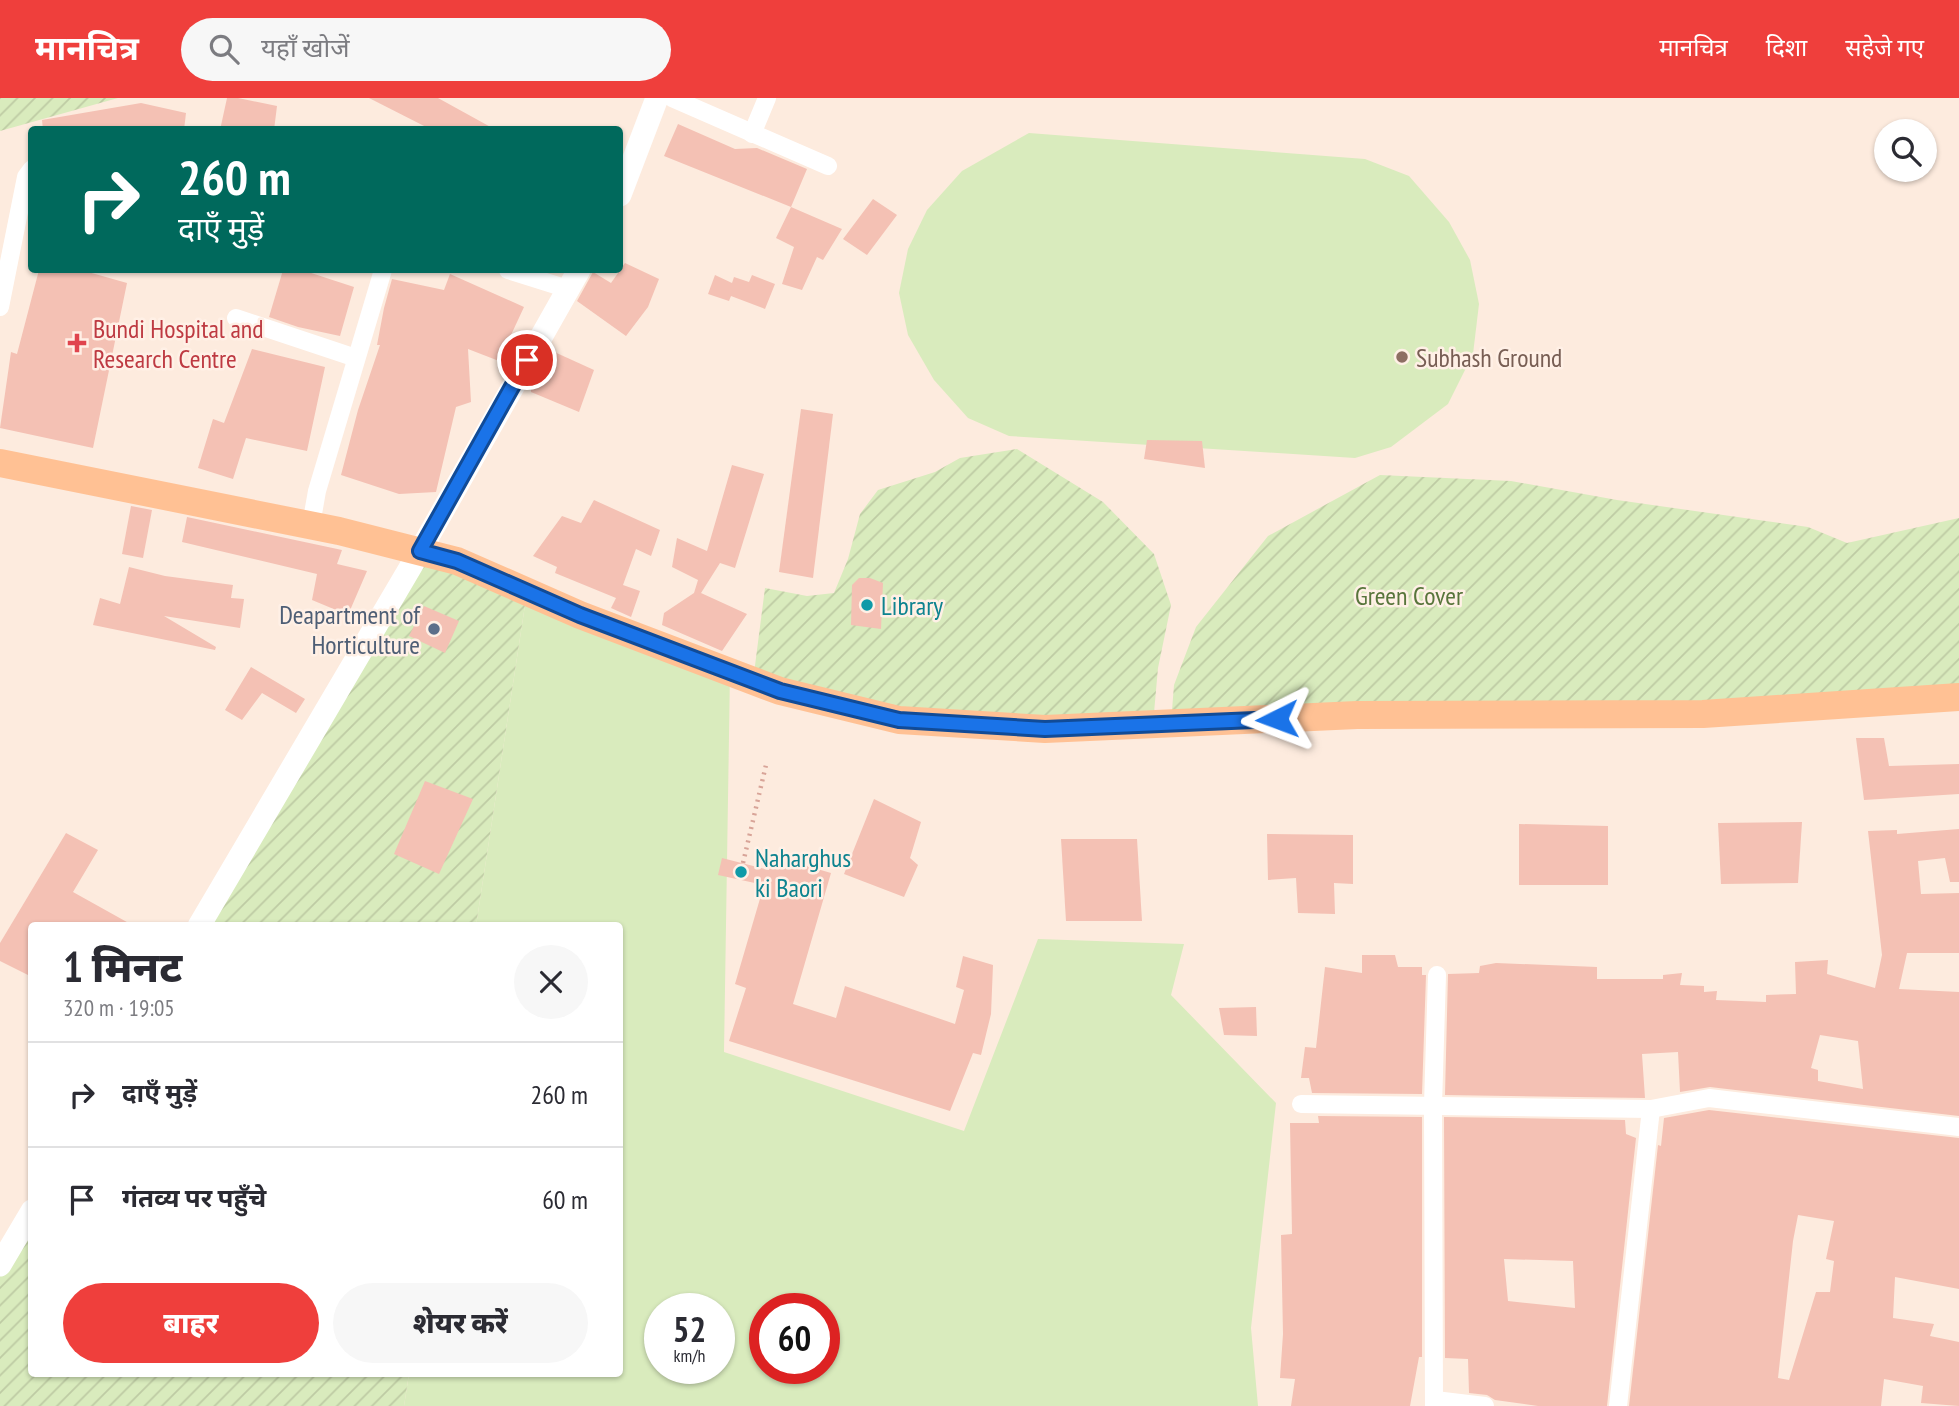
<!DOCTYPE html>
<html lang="hi">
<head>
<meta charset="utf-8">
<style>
	:root { --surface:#fff; --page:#f7f7f7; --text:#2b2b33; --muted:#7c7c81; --line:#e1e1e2; --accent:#ef3f3c }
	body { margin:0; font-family:"PT Sans Narrow","Noto Sans Devanagari",sans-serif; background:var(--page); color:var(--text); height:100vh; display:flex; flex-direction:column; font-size:26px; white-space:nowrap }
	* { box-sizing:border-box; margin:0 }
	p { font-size:23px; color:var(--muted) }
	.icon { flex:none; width:38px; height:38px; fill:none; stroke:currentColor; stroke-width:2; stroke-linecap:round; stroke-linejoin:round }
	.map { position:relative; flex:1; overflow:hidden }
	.side { position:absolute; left:28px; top:824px; width:595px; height:455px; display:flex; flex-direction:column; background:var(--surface); border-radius:7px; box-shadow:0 2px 5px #0004 }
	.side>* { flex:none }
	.hud { position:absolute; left:28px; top:28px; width:595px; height:147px; border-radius:7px; box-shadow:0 2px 5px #0004; background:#00695c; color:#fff; overflow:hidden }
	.buttons { position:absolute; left:1874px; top:21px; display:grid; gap:14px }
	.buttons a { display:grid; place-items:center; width:63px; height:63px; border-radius:50%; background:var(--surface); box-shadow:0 2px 5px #0004; font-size:35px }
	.speed { position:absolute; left:644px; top:1195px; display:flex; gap:14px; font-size:35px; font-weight:700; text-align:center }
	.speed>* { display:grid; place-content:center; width:91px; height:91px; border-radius:50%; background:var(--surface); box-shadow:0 2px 5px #0004; line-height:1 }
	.speed small { font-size:18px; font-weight:400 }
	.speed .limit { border:10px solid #d22; background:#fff; color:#111 }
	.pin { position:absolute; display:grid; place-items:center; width:60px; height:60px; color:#fff; margin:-30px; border:4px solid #fff; border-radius:50%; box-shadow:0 2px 7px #0007 }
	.me { position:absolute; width:77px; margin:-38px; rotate:267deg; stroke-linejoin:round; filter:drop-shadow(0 0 5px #0008) }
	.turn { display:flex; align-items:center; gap:24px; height:147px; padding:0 35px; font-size:32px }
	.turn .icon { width:91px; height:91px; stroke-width:2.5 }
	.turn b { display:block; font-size:49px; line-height:60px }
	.round { display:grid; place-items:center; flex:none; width:74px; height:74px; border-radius:37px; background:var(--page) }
	.overview { display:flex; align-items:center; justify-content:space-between; height:119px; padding:0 35px }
	h1 { font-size:42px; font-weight:800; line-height:52px }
	.primary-button { display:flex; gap:14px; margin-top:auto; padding:14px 35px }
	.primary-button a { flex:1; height:80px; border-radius:42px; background:var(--accent); color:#fff; font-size:28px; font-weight:800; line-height:80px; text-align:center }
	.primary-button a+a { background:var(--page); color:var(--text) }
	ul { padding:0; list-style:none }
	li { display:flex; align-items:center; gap:21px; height:105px; padding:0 35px; border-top:2px solid var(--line) }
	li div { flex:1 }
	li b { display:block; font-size:26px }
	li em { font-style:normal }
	header { display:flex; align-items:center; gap:42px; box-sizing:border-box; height:98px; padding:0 35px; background:var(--accent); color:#fff }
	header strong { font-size:33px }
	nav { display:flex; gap:38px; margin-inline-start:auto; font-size:24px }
	.search { width:490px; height:63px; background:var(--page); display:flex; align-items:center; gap:18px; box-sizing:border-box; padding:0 24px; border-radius:38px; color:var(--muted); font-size:26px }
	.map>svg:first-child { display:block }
	.green { fill:#d9ebbd; fill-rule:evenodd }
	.garden { fill:url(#garden-furrows) }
	.building { fill:#f4c1b4; fill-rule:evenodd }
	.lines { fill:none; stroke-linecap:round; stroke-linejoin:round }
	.path { stroke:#d8a498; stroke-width:4.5; stroke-dasharray:2 5; stroke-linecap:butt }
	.minor { stroke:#fff; stroke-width:18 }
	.tertiary { stroke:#fff; stroke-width:23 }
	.primary { stroke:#ffc194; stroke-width:28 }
	.route-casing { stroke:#114b97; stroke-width:18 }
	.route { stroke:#1a73e8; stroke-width:12 }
	.health-dot { fill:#e0444e; stroke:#fff0e6; stroke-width:2.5 }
	.education-dot { fill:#8d6e63; stroke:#fff0e6; stroke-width:2.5 }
	.culture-dot { fill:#0f9aa8; stroke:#fff0e6; stroke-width:2.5 }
	.service-dot { fill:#5c6f8a; stroke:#fff0e6; stroke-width:2.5 }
	.labels { text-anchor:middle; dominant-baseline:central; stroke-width:5; stroke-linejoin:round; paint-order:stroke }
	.health-label { font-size:26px; fill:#be3a42; stroke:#fff0e6; text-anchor:start }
	.education-label { font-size:26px; fill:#785e54; stroke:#fff0e6; text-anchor:start }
	.park-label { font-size:26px; fill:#58753b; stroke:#fff0e6 }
	.culture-label { font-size:26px; fill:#0d838f; stroke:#fff0e6; text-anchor:start }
	.service-label { font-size:26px; fill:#4e5e75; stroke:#fff0e6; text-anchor:end }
</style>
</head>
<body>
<header>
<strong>मानचित्र</strong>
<div class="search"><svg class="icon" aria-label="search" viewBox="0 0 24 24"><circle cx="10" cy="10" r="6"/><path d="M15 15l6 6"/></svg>यहाँ खोजें</div>
<nav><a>मानचित्र</a><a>दिशा</a><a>सहेजे गए</a></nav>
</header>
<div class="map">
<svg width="1959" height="1308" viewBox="0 0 1959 1308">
	<defs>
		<pattern id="garden-furrows" width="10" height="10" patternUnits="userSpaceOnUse" patternTransform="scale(1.75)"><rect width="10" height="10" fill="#d9ebbd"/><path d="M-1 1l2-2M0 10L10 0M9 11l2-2" fill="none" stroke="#becba4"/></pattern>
	</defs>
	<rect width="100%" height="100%" fill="#fdebde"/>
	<g class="green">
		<polygon points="1029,35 1365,61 1409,78 1449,124 1470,162 1479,206 1473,256 1448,306 1391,349 1355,360 1009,338 968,320 934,282 908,237 899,195 908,151 927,112 962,73"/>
		<path d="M527,494L730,574L724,954L964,1033L1038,841L1184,846L1171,897L1276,1005L1251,1230L1258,1308H404L409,1276H620V828H476ZM660,1211H719V1270H660ZM765,1211H824V1270H765Z"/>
	</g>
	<g class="garden">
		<polygon points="0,0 118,0 0,33"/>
		<polygon points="1017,351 1103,404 1154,456 1171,507 1158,570 1153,626 899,622 753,583 765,490 807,498 834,495 848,461 860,416 878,392 935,374 960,360"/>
		<polygon points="1380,377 1511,383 1617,402 1808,429 1847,445 1959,420 1959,596 1171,625 1174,587 1196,529 1268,438"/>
		<polygon points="420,453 527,494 476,828 200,828"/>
		<polygon points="31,1114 32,1276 409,1276 404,1308 0,1308 0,1167"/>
	</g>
	<g class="building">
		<polygon points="227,0 238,0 277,8 274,32 220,32"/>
		<polygon points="369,0 438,0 496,32 432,32"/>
		<polygon points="141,5 186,15 184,32 43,32 42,22"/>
		<polygon points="678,26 735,51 757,50 807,71 791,109 664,58"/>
		<polygon points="873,101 897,117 867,157 843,141"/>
		<polygon points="791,109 842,131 823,162 817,159 802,192 782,186 794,149 776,140"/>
		<polygon points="625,165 659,181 648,209 626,238 577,203 593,174 611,185"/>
		<polygon points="39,172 81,172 127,185 93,350 0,330 11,254 17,256"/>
		<polygon points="283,172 302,172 354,189 340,238 298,229 269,219"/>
		<polygon points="450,176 524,209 499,263 468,251 471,304 456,309 436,394 399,396 341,377 358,312 380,247 377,247 384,210 392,181 444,192"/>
		<polygon points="715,177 732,185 734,179 749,184 752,177 775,186 765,211 731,198 729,203 708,196"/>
		<polygon points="252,251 325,269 307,353 246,340 233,381 198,370 213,321 224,325"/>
		<polygon points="550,252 594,272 579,314 531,294 531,286"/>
		<polygon points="801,311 833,316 813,480 779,474"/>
		<polygon points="1147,342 1202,343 1205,370 1144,361"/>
		<polygon points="732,367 764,376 735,470 720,465 701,495 747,516 722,553 662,527 664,515 694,495 698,482 672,469 677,440 707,453"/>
		<polygon points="594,402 660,432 651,458 636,451 623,487 640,493 631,519 611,510 616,500 555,475 557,469 533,458 562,418 581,425"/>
		<polygon points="131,408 152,412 143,460 122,456"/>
		<polygon points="187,419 342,452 337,466 367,473 348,517 312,502 317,476 182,444"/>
		<polygon points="129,469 165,478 233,487 231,500 244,501 240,530 164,518 216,549 215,552 93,527 100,500 120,506"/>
		<polygon points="859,480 870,480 883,485 881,531 851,527 852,487"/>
		<polygon points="424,508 459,523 445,555 409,538"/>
		<polygon points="251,569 305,601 296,615 262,595 242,622 225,612"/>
		<polygon points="1856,640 1884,640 1889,668 1959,666 1959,696 1864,702"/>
		<polygon points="425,683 473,701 439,776 394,756"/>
		<polygon points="874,701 921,724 910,760 918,767 904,799 844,776"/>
		<polygon points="1802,724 1798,785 1721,786 1718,725"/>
		<polygon points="1519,726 1608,728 1608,787 1519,787"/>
		<path d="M1959,731V784H1950L1945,760L1918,763L1921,796L1959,795V855H1907L1899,891L1959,894V1018L1710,989L1680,994L1678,954L1642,956L1645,1000L1445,997L1448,876L1479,875L1480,868L1496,865L1597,869V881H1663V877L1682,875L1680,887L1704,888V894L1717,893L1716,902L1766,904V897L1796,896L1795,864L1828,862L1827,876L1875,890L1882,857L1868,733L1897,732V736ZM1820,937L1858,943L1863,991L1818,983V972L1811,970Z"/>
		<polygon points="66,735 98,752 73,794 134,828 32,828 32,879 0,863 0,845"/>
		<polygon points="1267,736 1353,737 1353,786 1334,785 1335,816 1298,815 1296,780 1268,782"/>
		<polygon points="1061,741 1137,741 1142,823 1066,823"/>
		<polygon points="773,758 831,775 793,906 836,920 845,888 955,926 964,892 956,889 963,858 993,867 991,916 981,957 973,955 950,1013 729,943 746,890 735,886 764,787 718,777 722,760 769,772"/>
		<polygon points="1362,857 1395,857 1398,869 1422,869 1422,877 1426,877 1422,996 1312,995 1309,980 1301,980 1305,949 1316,950 1325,869 1362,875"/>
		<polygon points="1256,909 1257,938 1224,937 1219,910"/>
		<path d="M1709,1012L1959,1040V1191L1895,1179L1893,1220L1934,1226L1930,1238L1959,1244V1308L1921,1305L1923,1288L1884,1281L1881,1308H1629L1658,1047L1661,1048L1664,1020ZM1798,1117L1834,1123L1826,1161L1834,1163L1830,1194H1816L1789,1282L1778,1280L1793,1143Z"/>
		<polygon points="1318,1018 1422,1019 1422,1259 1419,1259 1410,1308 1291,1308 1295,1281 1280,1280 1283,1236 1281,1137 1292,1136 1290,1025 1319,1025"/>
		<path d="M1444,1019L1625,1022L1626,1036L1636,1040L1607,1308H1538L1495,1302L1487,1297L1469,1295L1468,1261L1445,1260ZM1504,1161L1573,1163L1575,1210L1508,1203Z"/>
	</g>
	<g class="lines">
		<polyline class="path" points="743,765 766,667"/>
		<g class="minor">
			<polyline points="672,0 828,68"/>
			<polyline points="752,36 767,0"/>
			<polyline points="508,172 568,191"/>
			<polyline points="0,209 26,79 32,71"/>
			<polyline points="236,220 356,260"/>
			<polyline points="311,427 317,393 383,172"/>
			<polyline points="1301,1006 1651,1011 1709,1000 1959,1029"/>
			<polyline points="1435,1302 1485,1308"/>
			<polyline points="1434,1308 1433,1007 1437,877"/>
			<polyline points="1618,1308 1651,1011"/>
		</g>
		<g class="tertiary">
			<polyline points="620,97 657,0"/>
			<polyline points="199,828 420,453 579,172"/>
			<polyline points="0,1167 32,1113"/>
		</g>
		<polyline class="primary" points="0,365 339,433 457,463 580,517 780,593 899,622 1045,631 1357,617 1703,616 1959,599"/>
	</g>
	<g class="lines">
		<g class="route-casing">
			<polyline id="route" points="527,262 420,453 457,463 580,517 780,593 899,622 1045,631 1277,621"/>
		</g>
		<use href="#route" class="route"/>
	</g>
	<path class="health-dot" d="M73.5 234.5h7v7h7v7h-7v7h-7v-7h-7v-7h7z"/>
	<circle class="education-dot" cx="1402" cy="259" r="7"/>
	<g class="culture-dot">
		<circle cx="867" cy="507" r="7"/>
		<circle cx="741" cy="774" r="7"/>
	</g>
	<circle class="service-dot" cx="434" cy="531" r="7"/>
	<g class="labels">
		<g class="health-label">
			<text x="93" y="230">Bundi Hospital and<tspan x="93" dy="30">Research Centre</tspan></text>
		</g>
		<g class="education-label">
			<text x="1416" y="259">Subhash Ground</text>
		</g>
		<g class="park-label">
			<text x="1409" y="497">Green Cover</text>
		</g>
		<g class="culture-label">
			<text x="881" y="507">Library</text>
			<text x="755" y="759">Naharghus<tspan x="755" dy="30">ki Baori</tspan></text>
		</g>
		<g class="service-label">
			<text x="420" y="516">Deapartment of<tspan x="420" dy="30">Horticulture</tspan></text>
		</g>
	</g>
</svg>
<div class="buttons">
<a><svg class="icon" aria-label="search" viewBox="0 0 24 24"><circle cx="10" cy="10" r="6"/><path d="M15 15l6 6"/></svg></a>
</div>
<div class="speed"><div>52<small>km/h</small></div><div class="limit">60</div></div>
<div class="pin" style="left:527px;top:262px;background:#d93025"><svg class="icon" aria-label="arrive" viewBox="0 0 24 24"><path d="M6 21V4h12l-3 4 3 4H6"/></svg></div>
<svg class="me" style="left:1277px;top:621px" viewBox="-20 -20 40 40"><path d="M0-17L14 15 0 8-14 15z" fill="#1a73e8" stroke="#fff" stroke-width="4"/></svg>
<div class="hud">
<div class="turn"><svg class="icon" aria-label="right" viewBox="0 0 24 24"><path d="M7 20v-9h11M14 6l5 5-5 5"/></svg><div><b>260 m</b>दाएँ मुड़ें</div></div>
</div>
<section class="side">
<div class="overview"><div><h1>1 मिनट</h1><p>320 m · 19:05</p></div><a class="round"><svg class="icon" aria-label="close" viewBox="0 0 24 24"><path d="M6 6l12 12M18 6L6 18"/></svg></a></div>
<ul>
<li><svg class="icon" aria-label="right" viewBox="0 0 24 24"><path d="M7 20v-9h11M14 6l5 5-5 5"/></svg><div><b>दाएँ मुड़ें</b></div><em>260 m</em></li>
<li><svg class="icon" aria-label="arrive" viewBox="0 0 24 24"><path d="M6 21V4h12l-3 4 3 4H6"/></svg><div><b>गंतव्य पर पहुँचे</b></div><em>60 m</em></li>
</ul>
<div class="primary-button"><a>बाहर</a><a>शेयर करें</a></div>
</section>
</div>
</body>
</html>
